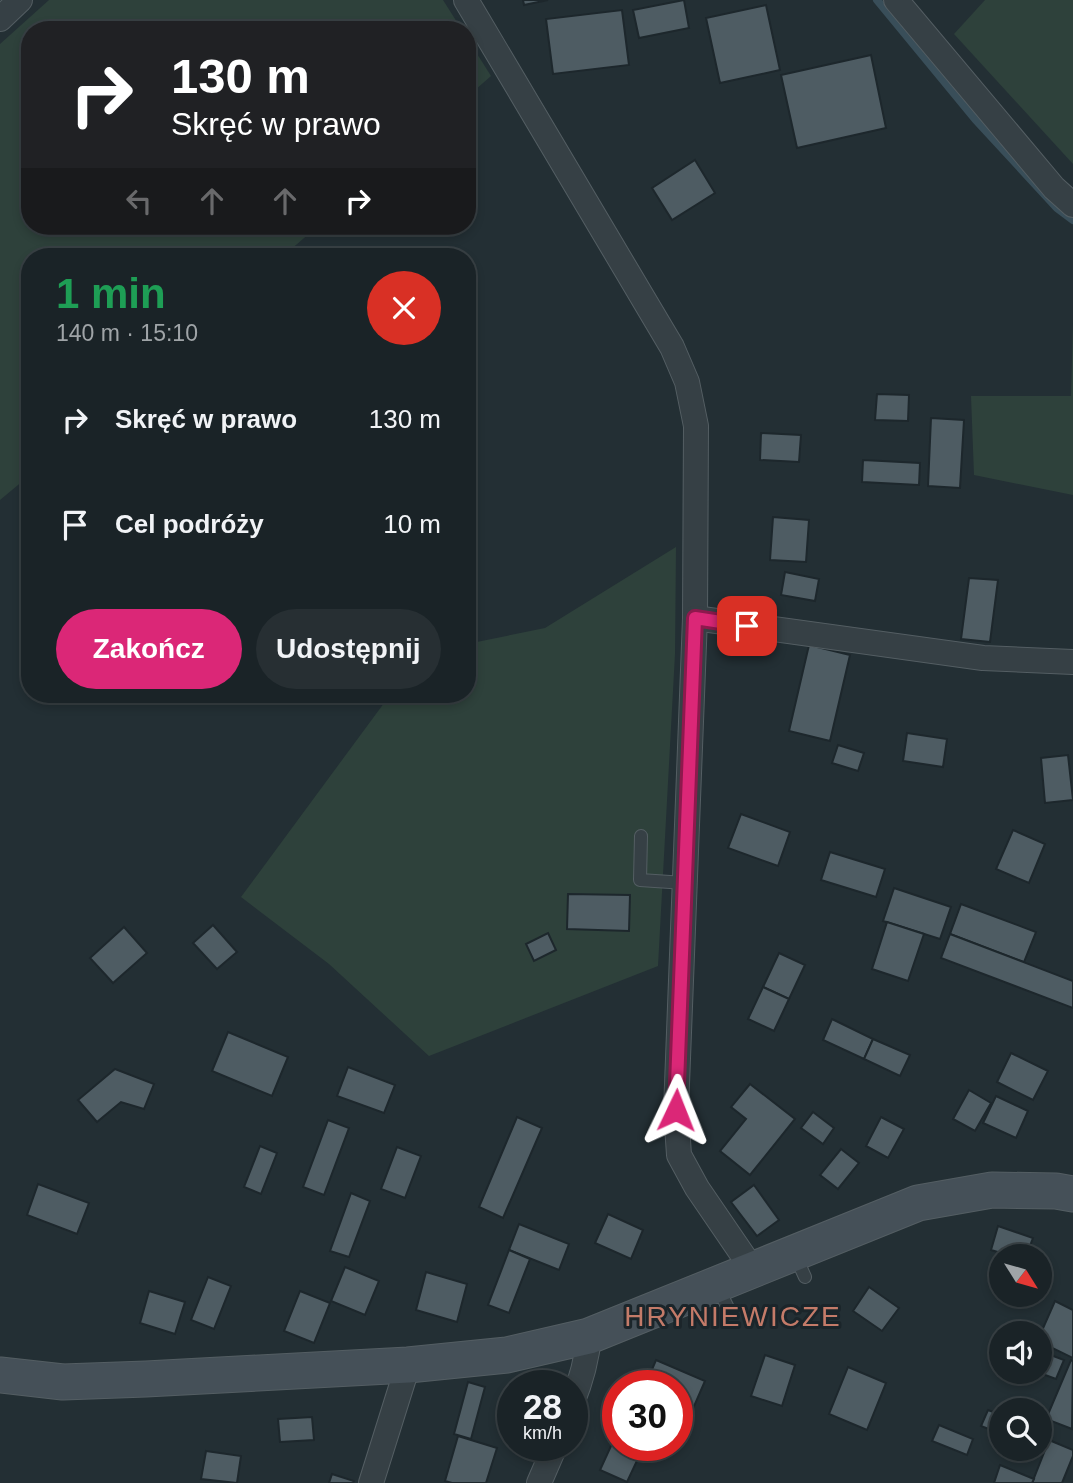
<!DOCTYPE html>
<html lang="pl">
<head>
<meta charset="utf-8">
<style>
	:root { --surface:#1a2327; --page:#272f33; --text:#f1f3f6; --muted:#9fa4a7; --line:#384044; --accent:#db2777 }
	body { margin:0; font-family:Arial,sans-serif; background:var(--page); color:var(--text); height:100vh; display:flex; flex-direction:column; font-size:26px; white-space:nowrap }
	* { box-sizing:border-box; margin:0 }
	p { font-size:23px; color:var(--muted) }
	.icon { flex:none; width:38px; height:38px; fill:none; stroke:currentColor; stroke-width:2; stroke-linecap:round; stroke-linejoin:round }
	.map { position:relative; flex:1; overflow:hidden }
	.drawer { position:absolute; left:21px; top:248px; width:455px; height:455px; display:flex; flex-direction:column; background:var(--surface); border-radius:28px; box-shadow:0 4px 10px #0003,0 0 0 2px var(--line) }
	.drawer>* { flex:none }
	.banner { position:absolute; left:21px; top:21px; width:455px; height:214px; border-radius:28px; box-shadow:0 4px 10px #0003,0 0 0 2px var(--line); background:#202124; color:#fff; overflow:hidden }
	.needle { width:46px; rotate:127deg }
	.fabs { position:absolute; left:989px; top:1244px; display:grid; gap:14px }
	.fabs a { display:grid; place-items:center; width:63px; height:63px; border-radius:50%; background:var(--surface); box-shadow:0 4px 10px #0003,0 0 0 2px var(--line); font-size:35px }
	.speed { position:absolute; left:497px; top:1370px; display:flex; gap:14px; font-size:35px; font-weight:700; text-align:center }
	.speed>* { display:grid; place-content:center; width:91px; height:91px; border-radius:50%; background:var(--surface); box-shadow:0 4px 10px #0003,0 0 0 2px var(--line); line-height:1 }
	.speed small { font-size:18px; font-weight:400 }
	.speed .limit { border:10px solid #d22; background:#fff; color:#111 }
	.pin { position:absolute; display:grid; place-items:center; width:60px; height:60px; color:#fff; margin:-30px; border-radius:14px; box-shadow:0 4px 10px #0006 }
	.me { position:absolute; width:77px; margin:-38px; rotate:2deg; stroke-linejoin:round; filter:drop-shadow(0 0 5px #0008) }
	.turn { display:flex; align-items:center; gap:24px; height:147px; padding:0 35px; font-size:32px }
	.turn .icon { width:91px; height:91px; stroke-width:2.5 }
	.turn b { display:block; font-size:49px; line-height:60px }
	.lanes { display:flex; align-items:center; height:66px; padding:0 35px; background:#0003; justify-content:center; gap:35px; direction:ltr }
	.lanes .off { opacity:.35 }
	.round { display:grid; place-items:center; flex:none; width:74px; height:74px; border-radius:37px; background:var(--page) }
	.overview { display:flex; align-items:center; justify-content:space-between; height:119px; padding:0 35px }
	h1 { font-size:42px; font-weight:600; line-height:52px; color:#1e9e55 }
	.primary-button { display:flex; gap:14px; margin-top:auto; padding:14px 35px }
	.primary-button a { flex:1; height:80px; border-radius:42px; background:var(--accent); color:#fff; font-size:28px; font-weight:600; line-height:80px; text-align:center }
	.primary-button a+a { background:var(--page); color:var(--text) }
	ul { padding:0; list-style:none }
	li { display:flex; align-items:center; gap:21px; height:105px; padding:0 35px }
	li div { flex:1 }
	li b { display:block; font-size:26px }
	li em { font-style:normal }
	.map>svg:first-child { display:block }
	.green { fill:#2e413b }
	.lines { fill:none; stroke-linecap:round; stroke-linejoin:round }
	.stream { stroke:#394e59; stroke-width:8 }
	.building { fill:#4e5c63; stroke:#1d272c; stroke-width:2 }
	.lane-casing { stroke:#545e63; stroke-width:14 }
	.street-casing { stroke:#545e63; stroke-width:26 }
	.secondary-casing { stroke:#545e63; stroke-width:37 }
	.lane { stroke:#364045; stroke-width:12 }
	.street { stroke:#364045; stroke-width:24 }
	.secondary { stroke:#455058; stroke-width:35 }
	.route-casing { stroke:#8e194d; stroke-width:18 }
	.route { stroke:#db2777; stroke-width:12 }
	.labels { text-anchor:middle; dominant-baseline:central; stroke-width:6; stroke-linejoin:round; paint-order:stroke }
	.quarter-label { font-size:28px; letter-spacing:2px; fill:#c47b69; stroke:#1b252a }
</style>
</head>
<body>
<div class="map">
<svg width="1073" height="1483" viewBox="0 0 1073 1483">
	<rect width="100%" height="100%" fill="#232f34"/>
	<g class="green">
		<polygon points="49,0 443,0 462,30 30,30 30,226 318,226 282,257 30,257 30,475 0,500 0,44"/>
		<polygon points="985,0 1073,0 1073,164 954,34"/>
		<polygon points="467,38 491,76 467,97"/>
		<polygon points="1073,323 1073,495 974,475 971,396 1071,396"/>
		<polygon points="676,547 675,654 658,966 429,1056 329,964 241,897 390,695 467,695 467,644 545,628"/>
	</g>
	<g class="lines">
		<polyline class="stream" points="877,0 975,119 1057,208 1073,220"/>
	</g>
	<g class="building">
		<polygon points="523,0 548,0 524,5"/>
		<polygon points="684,0 689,28 639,38 633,10"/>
		<polygon points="766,5 780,70 720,83 706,18"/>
		<polygon points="622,10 629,65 553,74 546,19"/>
		<polygon points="871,55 886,128 797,148 781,75"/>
		<polygon points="695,160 715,193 672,220 652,188"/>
		<polygon points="877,394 909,395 908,421 875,420"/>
		<polygon points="931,418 964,420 960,488 928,486"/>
		<polygon points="761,433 801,435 799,462 760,460"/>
		<polygon points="863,460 920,463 919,485 862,482"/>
		<polygon points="773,517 809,520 806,562 770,560"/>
		<polygon points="785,572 819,579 815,601 781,595"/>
		<polygon points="969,578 998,580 990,642 961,639"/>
		<polygon points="809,645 850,655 830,741 789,731"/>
		<polygon points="907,733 947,739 943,767 903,761"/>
		<polygon points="838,745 864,753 858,771 832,763"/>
		<polygon points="1068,755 1073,800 1045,803 1041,758"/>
		<polygon points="741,814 790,832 778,866 728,848"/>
		<polygon points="1013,830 1045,844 1029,883 996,869"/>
		<polygon points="830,852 885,869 876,897 821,880"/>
		<polygon points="894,888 951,907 940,939 883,921"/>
		<polygon points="568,894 630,895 629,931 567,929"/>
		<polygon points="961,904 1036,932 1024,962 950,934"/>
		<polygon points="887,922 924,934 908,981 872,969"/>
		<polygon points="213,925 237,952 217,969 193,943"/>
		<polygon points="124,927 147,953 113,983 90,958"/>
		<polygon points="548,933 556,950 534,961 526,944"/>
		<polygon points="950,934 1073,981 1073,1008 941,958"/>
		<polygon points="779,953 805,965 789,999 763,987"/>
		<polygon points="763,987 789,999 774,1031 748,1019"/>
		<polygon points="832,1019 873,1039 864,1059 823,1040"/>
		<polygon points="228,1032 288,1057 272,1096 212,1071"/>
		<polygon points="873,1039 910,1055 900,1076 864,1059"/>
		<polygon points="1011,1053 1048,1071 1033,1100 997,1082"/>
		<polygon points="348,1067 395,1085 384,1113 337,1096"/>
		<polygon points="115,1069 154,1084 144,1109 121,1102 97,1122 78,1100"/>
		<polygon points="750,1084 795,1119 750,1175 720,1151 746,1119 731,1107"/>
		<polygon points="969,1090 991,1103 975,1131 953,1119"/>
		<polygon points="996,1096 1028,1111 1016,1138 983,1123"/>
		<polygon points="813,1112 834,1128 823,1144 801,1128"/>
		<polygon points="517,1117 542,1128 503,1218 479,1207"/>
		<polygon points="881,1117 904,1129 888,1158 866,1146"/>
		<polygon points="328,1120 349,1128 324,1195 303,1187"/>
		<polygon points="260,1146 277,1153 261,1194 244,1187"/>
		<polygon points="397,1147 421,1156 405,1198 381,1189"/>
		<polygon points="841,1149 859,1163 838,1189 820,1175"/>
		<polygon points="38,1184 89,1203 77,1234 27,1215"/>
		<polygon points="754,1185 779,1220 757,1236 731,1202"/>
		<polygon points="351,1193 370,1201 349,1257 330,1251"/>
		<polygon points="608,1214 643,1230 631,1259 595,1243"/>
		<polygon points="519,1224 569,1244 559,1270 509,1250"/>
		<polygon points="998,1226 1033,1238 1026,1256 1011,1256 991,1250"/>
		<polygon points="509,1250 530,1259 509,1313 488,1305"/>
		<polygon points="345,1267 379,1281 365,1315 331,1301"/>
		<polygon points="426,1272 467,1284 457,1322 416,1310"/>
		<polygon points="208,1277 231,1286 214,1329 191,1320"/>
		<polygon points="869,1287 899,1308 882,1331 853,1311"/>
		<polygon points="149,1291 185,1302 175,1334 140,1323"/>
		<polygon points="300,1291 330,1303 314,1343 284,1331"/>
		<polygon points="1055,1301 1073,1310 1073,1358 1040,1342 1040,1335"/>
		<polygon points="999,1336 1001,1337 1001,1358 991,1355"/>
		<polygon points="1040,1351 1064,1360 1056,1379 1037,1372 1040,1372"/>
		<polygon points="765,1355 795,1365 782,1406 751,1396"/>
		<polygon points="656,1360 705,1381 692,1411 677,1405 677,1386 645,1386"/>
		<polygon points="1071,1360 1073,1361 1072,1429 1046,1419"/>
		<polygon points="848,1367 886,1383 867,1430 829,1414"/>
		<polygon points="468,1382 485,1387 471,1439 454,1434"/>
		<polygon points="988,1410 1001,1415 1001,1434 981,1426"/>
		<polygon points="312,1417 314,1440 280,1442 278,1419"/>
		<polygon points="939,1425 973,1439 967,1455 932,1441"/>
		<polygon points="616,1435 618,1436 618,1446 638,1446 643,1448 627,1482 600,1470"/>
		<polygon points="458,1436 497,1448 486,1483 452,1483 445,1481"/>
		<polygon points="1049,1440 1073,1450 1073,1456 1062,1483 1032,1483"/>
		<polygon points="206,1451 241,1456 237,1483 201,1479"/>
		<polygon points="1000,1465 1034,1479 1032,1483 994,1483"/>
		<polygon points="332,1474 354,1481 353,1483 329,1483"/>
	</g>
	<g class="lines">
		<g class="lane-casing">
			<g id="lane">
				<polyline points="641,836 640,880 685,883"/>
				<polyline points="795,1255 805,1277"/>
				<polyline points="717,1286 728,1308"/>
			</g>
		</g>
		<g class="street-casing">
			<g id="street">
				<polyline points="466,0 672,347 687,382 696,426 695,618 676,1110 679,1155 697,1188 753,1270"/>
				<polyline points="896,0 1054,188 1073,205"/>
				<polyline points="0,19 20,0"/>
				<polyline points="695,618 983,658 1073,662"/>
				<path d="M572,1403C581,1381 587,1360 589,1336"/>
				<polyline points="371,1483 408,1365"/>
				<polyline points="539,1483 555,1446"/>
			</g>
		</g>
		<g class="secondary-casing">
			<polyline id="secondary" points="0,1375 63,1382 146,1379 408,1365 507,1355 589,1336 918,1203 992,1190 1056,1191 1073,1194"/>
		</g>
		<use href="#lane" class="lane"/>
		<use href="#street" class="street"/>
		<use href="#secondary" class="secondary"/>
	</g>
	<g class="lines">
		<g class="route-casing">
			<polyline id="route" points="676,1110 695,618 747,626"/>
		</g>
		<use href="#route" class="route"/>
	</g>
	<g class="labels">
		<g class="quarter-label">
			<text x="733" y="1316">HRYNIEWICZE</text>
		</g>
	</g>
</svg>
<div class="fabs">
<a><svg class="needle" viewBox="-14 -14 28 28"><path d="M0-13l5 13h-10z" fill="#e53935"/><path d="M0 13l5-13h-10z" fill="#9fa4a7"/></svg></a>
<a><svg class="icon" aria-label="sound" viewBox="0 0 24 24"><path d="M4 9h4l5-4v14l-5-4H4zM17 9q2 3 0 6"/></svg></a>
<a><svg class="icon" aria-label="search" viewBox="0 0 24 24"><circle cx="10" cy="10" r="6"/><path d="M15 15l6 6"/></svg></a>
</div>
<div class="speed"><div>28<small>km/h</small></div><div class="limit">30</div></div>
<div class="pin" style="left:747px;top:626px;background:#d93025"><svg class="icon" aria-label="arrive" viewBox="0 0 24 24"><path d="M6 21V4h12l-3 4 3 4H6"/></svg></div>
<svg class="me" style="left:676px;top:1110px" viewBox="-20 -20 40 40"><path d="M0-17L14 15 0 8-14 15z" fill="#db2777" stroke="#fff" stroke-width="4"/></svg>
<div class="banner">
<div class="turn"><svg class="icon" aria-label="right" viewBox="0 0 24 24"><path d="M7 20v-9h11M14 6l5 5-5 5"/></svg><div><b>130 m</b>Skręć w prawo</div></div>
<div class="lanes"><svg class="icon off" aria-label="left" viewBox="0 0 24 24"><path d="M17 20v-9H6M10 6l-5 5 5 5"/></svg><svg class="icon off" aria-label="ahead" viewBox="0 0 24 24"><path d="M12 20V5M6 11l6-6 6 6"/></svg><svg class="icon off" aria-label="ahead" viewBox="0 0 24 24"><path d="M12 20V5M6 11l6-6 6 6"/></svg><svg class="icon" aria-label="right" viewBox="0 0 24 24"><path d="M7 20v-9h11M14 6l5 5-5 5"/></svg></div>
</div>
<section class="drawer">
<div class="overview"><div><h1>1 min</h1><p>140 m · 15:10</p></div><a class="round" style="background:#d93025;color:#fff"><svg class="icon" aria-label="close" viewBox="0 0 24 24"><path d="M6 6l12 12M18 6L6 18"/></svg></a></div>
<ul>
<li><svg class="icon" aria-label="right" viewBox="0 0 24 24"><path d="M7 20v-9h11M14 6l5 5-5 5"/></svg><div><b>Skręć w prawo</b></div><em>130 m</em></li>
<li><svg class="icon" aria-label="arrive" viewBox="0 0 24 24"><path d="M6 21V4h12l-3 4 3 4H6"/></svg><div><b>Cel podróży</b></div><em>10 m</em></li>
</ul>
<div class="primary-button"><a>Zakończ</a><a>Udostępnij</a></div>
</section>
</div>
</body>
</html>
